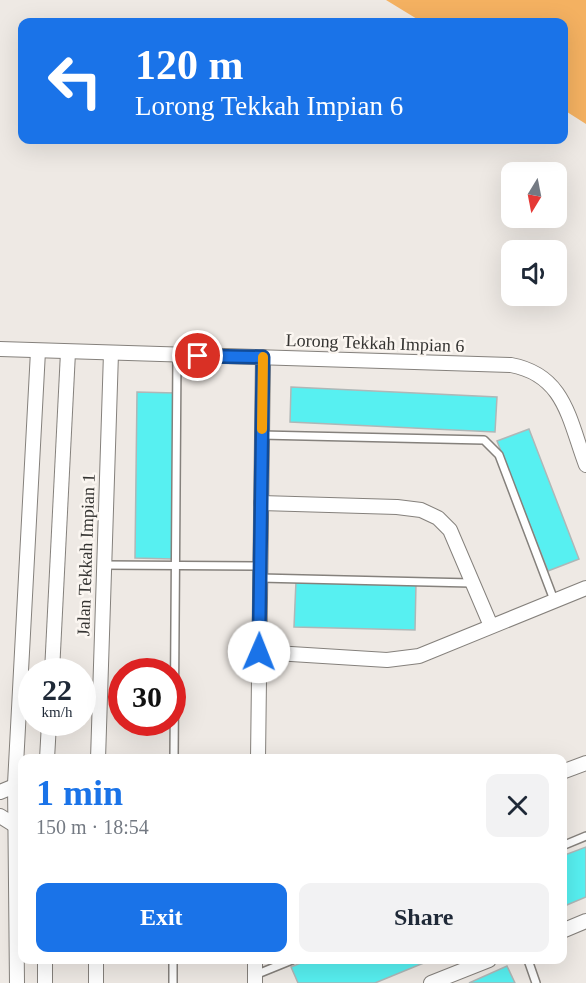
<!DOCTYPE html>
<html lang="en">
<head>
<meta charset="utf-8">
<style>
	:root { --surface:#fff; --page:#f2f2f3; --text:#1f2937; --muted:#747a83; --accent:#1a73e8 }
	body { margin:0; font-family:"Times New Roman",serif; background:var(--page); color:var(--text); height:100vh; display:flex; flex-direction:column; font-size:22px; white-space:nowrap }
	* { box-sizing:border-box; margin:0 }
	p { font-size:20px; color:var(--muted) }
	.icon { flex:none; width:33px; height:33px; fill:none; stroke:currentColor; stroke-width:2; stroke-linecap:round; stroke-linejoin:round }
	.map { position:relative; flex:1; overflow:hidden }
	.details { position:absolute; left:18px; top:754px; width:549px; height:210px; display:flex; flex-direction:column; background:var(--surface); border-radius:12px; box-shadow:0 6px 24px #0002 }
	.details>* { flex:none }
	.guide { position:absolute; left:18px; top:18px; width:550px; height:126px; border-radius:12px; box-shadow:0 6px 24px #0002; background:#1a73e8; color:#fff; overflow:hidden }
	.needle { width:39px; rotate:190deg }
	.controls { position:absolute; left:501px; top:162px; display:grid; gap:12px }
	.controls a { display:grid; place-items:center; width:66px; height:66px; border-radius:12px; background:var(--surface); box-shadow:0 6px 24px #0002; font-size:30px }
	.speed { position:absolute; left:18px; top:658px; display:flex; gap:12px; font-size:30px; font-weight:700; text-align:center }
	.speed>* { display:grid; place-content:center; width:78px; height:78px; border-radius:50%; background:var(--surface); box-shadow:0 6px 24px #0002; line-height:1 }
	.speed small { font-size:15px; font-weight:400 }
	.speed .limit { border:9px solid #d22; background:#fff; color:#111 }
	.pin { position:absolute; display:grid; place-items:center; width:51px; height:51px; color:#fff; margin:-26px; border:3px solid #fff; border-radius:50%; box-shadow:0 2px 6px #0007 }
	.me { position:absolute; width:66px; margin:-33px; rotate:1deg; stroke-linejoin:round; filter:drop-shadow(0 0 4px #0008) }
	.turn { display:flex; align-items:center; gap:21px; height:126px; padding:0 18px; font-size:27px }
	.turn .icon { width:78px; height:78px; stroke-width:2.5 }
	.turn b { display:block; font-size:42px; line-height:51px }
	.round { display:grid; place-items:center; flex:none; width:63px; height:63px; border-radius:12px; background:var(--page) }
	.headline { display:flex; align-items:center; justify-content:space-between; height:102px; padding:0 18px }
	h1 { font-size:36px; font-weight:700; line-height:45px; color:var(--accent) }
	.cta { display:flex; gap:12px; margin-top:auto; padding:12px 18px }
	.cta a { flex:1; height:69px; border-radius:12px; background:var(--accent); color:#fff; font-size:24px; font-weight:700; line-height:69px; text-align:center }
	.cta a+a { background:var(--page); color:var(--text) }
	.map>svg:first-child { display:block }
	.green { fill:#f4b161 }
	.building { fill:#57f0f1; stroke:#afb7b7; stroke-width:1.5 }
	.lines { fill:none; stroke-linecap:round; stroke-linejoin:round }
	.lane-casing { stroke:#85817c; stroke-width:10 }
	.street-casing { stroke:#85817c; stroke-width:16 }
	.lane { stroke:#fff; stroke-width:7 }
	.street { stroke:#fff; stroke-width:14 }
	.route-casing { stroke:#114b97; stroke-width:15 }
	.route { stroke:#1a73e8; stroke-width:10 }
	.slow { stroke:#f59e0b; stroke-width:10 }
	.labels { text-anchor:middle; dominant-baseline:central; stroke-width:5; stroke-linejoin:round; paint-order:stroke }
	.street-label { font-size:18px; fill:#343331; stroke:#fbf6f1 }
</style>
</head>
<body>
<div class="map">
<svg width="586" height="983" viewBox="0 0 586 983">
	<rect width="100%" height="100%" fill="#eee9e4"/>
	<polygon class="green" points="386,0 586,0 586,124 564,110 564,22 422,22"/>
	<g class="building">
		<polygon points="291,387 497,397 495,432 290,422"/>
		<polygon points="137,392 175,393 173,559 135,558"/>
		<polygon points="529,429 579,559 548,571 497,441"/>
		<polygon points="296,581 416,584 415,630 294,627"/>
		<polygon points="586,847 586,897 562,907 562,856"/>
		<polygon points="308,960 431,960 375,983 298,983 291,967"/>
		<polygon points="507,966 515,983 469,983"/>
	</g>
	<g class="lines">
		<g class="lane-casing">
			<g id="lane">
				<polyline points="261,435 484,440 499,455 554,600"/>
				<polyline points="103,565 260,566"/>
				<polyline points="260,578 471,583"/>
				<polyline points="174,759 177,355"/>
				<polyline points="562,846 586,836"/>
				<polyline points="528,960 536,983"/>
				<polyline points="255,975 292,960"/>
				<polyline points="173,983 173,960"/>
			</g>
		</g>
		<g class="street-casing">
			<g id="street">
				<path d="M0,349L511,365C565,375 569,420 586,465"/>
				<polyline points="261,503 397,507 421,510 438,518 450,530 491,626"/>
				<polyline points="259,652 387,660 419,656 586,588"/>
				<polyline points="52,672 68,352"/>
				<polyline points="47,759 49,723"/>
				<polyline points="98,759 111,353"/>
				<polyline points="258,759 263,357"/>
				<polyline points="562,772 586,763"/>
				<polyline points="0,792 22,783"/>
				<polyline points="0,816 16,826"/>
				<polyline points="562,931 586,921"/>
				<polyline points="17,983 15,784 38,351"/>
				<polyline points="45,983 45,960"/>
				<polyline points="96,983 96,960"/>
				<polyline points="255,983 255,960"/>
				<polyline points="431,983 489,960"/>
			</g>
		</g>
		<use href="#lane" class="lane"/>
		<use href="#street" class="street"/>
	</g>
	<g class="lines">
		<g class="route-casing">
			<polyline id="route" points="198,356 263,357 259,652"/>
		</g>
		<use href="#route" class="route"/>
		<polyline class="slow" points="262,429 263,357"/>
	</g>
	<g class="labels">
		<g class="street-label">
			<text transform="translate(375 343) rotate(2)">Lorong Tekkah Impian 6</text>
			<text transform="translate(86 555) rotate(-88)">Jalan Tekkah Impian 1</text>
		</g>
	</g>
</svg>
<div class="controls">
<a><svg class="needle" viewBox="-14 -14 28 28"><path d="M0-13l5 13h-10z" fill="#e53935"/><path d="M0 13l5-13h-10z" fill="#747a83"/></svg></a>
<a><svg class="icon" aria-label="sound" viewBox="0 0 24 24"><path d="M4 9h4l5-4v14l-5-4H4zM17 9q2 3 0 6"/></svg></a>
</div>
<div class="speed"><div>22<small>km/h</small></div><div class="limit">30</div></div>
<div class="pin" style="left:198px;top:356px;background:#d93025"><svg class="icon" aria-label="arrive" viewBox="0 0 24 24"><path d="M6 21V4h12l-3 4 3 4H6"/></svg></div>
<svg class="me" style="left:259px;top:652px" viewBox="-20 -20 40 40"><circle r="19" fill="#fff"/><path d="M0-13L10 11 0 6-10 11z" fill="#1a73e8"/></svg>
<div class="guide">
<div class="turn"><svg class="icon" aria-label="left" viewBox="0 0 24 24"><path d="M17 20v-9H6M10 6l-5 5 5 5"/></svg><div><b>120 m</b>Lorong Tekkah Impian 6</div></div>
</div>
<section class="details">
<div class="headline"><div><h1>1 min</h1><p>150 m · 18:54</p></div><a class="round"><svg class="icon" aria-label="close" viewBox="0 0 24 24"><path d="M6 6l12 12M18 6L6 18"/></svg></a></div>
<div class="cta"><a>Exit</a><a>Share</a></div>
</section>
</div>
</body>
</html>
